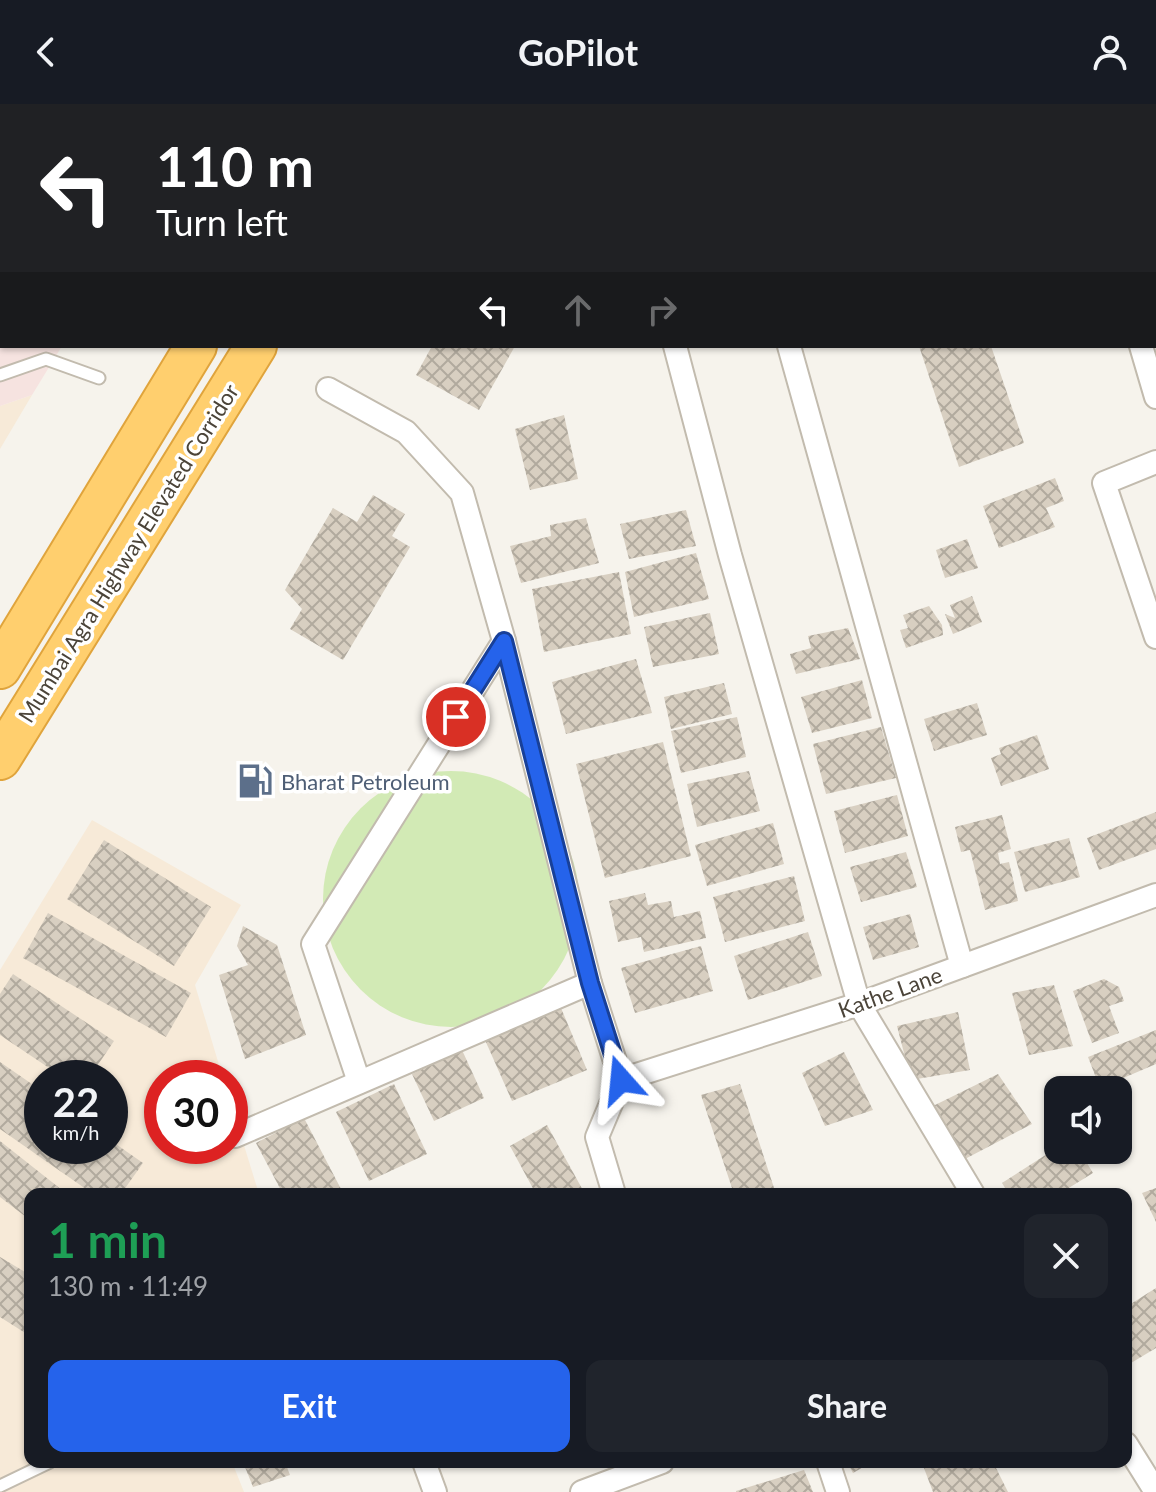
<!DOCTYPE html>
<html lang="en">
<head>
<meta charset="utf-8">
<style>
	:root { --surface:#171b24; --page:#20242c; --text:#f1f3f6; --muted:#9ea1a6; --accent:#2563eb }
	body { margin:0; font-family:Lato,sans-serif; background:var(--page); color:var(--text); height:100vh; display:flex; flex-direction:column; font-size:30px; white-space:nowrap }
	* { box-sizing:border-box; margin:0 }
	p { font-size:26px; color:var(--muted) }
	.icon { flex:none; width:44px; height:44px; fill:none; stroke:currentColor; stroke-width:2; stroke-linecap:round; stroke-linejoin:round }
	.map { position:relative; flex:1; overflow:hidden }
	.drawer { position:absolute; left:24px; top:1084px; width:1108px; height:280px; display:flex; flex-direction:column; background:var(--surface); border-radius:16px; box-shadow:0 2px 6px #0004 }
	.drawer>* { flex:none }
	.guide { position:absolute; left:0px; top:0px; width:1156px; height:244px; box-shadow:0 2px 6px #0004; background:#202124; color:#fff; overflow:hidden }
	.fabs { position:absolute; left:1044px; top:972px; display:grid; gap:16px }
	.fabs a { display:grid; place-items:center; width:88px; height:88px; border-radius:16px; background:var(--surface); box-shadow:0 2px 6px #0004; font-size:40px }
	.speed { position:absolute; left:24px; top:956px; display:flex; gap:16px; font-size:40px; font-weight:700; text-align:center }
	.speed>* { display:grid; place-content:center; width:104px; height:104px; border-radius:50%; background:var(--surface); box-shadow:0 2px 6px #0004; line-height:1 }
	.speed small { font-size:20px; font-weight:400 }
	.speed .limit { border:12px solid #d22; background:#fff; color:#111 }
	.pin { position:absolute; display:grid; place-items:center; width:68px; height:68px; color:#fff; margin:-34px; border:4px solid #fff; border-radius:50%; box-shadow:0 2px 8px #0007 }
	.me { position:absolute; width:88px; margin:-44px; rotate:342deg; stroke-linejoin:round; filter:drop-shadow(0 0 6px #0008) }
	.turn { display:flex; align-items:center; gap:28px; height:168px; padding:0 24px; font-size:36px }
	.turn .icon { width:104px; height:104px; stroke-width:2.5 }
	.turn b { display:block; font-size:56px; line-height:68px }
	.lanes { display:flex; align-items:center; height:76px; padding:0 24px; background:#0003; justify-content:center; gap:40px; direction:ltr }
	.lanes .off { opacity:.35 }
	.round { display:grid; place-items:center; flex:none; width:84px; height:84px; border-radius:16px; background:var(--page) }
	.summary { display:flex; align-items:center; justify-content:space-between; height:136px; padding:0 24px }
	h1 { font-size:48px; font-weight:700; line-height:60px; color:#1e9e55 }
	.action { display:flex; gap:16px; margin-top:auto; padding:16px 24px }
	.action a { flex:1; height:92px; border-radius:16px; background:var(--accent); color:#fff; font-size:32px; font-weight:700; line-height:92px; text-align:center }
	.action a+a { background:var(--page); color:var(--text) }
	header { display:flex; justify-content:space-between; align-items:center; height:104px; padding:0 24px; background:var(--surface); font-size:36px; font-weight:700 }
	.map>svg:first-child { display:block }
	.commercial { fill:#f7ead8; fill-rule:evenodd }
	.medical { fill:#f6e3e0 }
	.park { fill:#d2eab5 }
	.building { fill:url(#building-cross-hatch) }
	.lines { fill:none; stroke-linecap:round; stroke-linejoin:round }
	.lane-casing { stroke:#c2bbae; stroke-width:15 }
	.street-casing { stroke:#c2bbae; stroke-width:26 }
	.highway-casing { stroke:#e0a43c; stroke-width:44 }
	.lane { stroke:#fff; stroke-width:11 }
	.street { stroke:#fff; stroke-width:22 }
	.highway { stroke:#ffcf6e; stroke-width:40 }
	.route-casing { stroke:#184099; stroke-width:20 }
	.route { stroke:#2563eb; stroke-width:14 }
	.labels { text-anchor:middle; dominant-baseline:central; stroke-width:7; stroke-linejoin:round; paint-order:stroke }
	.street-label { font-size:22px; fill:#4b4439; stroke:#fff }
	.service-label { font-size:22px; fill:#4e5e75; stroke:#fff; text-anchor:start }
</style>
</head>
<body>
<header><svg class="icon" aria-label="back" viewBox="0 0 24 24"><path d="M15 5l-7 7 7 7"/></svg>GoPilot<svg class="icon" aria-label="person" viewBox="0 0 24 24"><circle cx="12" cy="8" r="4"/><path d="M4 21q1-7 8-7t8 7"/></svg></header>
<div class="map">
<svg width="1156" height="1388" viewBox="0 0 1156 1388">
	<defs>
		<pattern id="building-cross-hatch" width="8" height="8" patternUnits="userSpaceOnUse" patternTransform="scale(2)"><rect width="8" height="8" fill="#d8cfc1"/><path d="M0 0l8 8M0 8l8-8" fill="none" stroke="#b1aa9e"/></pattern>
	</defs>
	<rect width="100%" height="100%" fill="#f6f3ec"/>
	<g class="commercial">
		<polygon points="32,291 0,345 0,302"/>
		<path d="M92,716L241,801L195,881L223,974H162V1042H230V996L259,1090H30V1358H232L244,1388H0V866ZM42,974H110V1042H42Z"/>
	</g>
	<polygon class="medical" points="0,0 211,0 2,2 2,242 62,242 32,291 0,302"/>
	<circle class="park" cx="451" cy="795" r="128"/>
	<g class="building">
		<polygon points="432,242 515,242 479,306 416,271"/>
		<polygon points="919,242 991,242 1024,339 959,363"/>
		<polygon points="564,311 578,375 530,386 515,325"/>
		<polygon points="1055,374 1064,397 1046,404 1055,423 999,444 983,402"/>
		<polygon points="373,391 405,410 392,432 410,443 343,556 290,525 302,505 285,486 333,404 357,418"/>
		<polygon points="686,406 696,442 629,455 620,420"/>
		<polygon points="586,414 599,459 521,479 510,442 551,432 550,421"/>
		<polygon points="967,435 978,464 945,474 936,446"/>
		<polygon points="696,449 709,495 634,513 625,468"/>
		<polygon points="619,468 631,530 544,548 532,485"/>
		<polygon points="972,492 982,518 953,530 945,510 955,514 950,501"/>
		<polygon points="929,502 942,521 943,531 906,544 900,526 908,524 903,511"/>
		<polygon points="710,509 719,550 653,563 644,523"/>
		<polygon points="848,524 860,555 796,570 790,550 811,544 808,532"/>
		<polygon points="636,555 652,609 566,630 552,578"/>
		<polygon points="862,576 872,614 812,629 801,593"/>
		<polygon points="724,579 732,610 671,625 664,593"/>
		<polygon points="977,599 987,631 934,647 924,615"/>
		<polygon points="737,613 746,653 681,669 671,627"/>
		<polygon points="881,623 896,674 826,690 813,640"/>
		<polygon points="1037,631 1049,665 1001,682 991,654 1001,650 999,644"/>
		<polygon points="663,638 691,752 605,774 576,660"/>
		<polygon points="749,667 760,707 697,723 687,680"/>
		<polygon points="897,691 908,732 845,749 834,707"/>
		<polygon points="1156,708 1156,745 1099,766 1087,734"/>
		<polygon points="1002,711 1011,745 998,749 1000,760 1009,758 1018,797 985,806 970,746 961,748 955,723"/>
		<polygon points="773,719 784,760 707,782 695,741"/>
		<polygon points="1069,734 1080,773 1025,788 1014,748"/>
		<polygon points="104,736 211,803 174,862 67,795"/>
		<polygon points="906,748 917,783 861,798 850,763"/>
		<polygon points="794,772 805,817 725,838 713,793"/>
		<polygon points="645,789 648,801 671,797 674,813 700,807 706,834 644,848 641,833 618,838 609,797"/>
		<polygon points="48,809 191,889 166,933 23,854"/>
		<polygon points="910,810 919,843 873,856 863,823"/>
		<polygon points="243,822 277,841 306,931 245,955 219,871 248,861 237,842"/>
		<polygon points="808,828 822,872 748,896 734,852"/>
		<polygon points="701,842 713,887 635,909 621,864"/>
		<polygon points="13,870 114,937 89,974 64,974 0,931 0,890"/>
		<polygon points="1104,875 1119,883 1124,897 1109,902 1119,929 1092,939 1073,887"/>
		<polygon points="1054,881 1073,942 1029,951 1012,889"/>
		<polygon points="561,904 587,966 512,997 485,936"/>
		<polygon points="958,908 970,966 911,976 897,922"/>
		<polygon points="1156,926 1156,960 1100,984 1088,953"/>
		<polygon points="462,946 484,994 434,1017 412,970"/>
		<polygon points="844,948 873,1006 825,1022 802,969"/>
		<polygon points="0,958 42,987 42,1042 110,1042 110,1036 143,1059 121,1090 93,1090 0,1025"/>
		<polygon points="998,970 1032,1020 965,1055 931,1003"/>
		<polygon points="394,980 427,1050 369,1077 336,1008"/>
		<polygon points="740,980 776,1090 734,1090 701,991"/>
		<polygon points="304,1014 341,1085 331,1090 283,1090 256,1039"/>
		<polygon points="547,1021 585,1090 536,1090 510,1042"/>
		<polygon points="0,1037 67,1090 30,1090 30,1116 0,1093"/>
		<polygon points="1058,1043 1058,1046 1079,1046 1093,1069 1059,1090 1009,1090 1002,1079"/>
		<polygon points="1156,1084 1156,1118 1142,1089"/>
		<polygon points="0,1153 30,1171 30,1232 0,1213"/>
		<polygon points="1156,1184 1156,1244 1126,1262 1126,1203"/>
		<polygon points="243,1358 285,1358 290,1371 253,1383"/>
		<polygon points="847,1358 872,1358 853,1369"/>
		<polygon points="993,1358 1008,1388 933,1388 922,1359"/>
		<polygon points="804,1366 813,1388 736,1388 736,1387"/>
	</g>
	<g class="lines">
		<g class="lane-casing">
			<g id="lane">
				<polyline points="0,271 46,255 99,274"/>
				<polyline points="0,1382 50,1358"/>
			</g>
		</g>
		<g class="street-casing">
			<g id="street">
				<polyline points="721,0 721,2"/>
				<polyline points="1068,0 1069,2"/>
				<polyline points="675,242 730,451 859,900 973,1090"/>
				<polyline points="789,242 962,862"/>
				<polyline points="1141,242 1156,293"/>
				<polyline points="1156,358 1104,379 1156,533"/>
				<polyline points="590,879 621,976 597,1033 614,1090"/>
				<polyline points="621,976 859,900 1156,791"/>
				<polyline points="359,978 313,840 504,537"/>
				<polyline points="235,1032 590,879 504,537 462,389 406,328 328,285"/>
				<polyline points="1126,1340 1156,1388"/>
				<polyline points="424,1358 435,1388"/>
				<polyline points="828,1358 838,1388"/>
				<polyline points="582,1388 662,1358"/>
			</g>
		</g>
		<g class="highway-casing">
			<g id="highway">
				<polyline points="337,2 338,0"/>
				<polyline points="400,2 401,0"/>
				<polyline points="0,564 196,242"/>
				<polyline points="0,655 256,242"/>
			</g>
		</g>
		<use href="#lane" class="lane"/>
		<use href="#street" class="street"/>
		<use href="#highway" class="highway"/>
	</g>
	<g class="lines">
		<g class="route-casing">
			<polyline id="route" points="456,613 504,537 590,879 621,976"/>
		</g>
		<use href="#route" class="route"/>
	</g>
	<defs>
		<g id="fuel-bare" transform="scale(2.76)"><path d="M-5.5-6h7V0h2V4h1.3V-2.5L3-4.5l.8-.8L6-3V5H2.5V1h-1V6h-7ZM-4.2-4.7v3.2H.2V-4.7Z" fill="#5c6f8a" stroke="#fff" stroke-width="2.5" paint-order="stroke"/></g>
	</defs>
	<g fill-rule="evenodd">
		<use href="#fuel-bare" x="255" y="677"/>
	</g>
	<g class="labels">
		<g class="street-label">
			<text transform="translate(128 449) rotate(-58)">Mumbai Agra Highway Elevated Corridor</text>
			<text transform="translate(890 888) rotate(-20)">Kathe Lane</text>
		</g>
		<g class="service-label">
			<text x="281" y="677">Bharat Petroleum</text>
		</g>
	</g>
</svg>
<div class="fabs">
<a><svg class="icon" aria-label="sound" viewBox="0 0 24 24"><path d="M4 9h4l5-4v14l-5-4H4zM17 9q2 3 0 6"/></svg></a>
</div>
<div class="speed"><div>22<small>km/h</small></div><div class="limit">30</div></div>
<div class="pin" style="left:456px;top:613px;background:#d93025"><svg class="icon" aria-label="arrive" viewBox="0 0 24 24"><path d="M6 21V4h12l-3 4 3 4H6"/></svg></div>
<svg class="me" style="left:621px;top:976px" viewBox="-20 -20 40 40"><path d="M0-17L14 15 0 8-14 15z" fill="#2563eb" stroke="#fff" stroke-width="4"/></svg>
<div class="guide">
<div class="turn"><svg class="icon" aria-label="left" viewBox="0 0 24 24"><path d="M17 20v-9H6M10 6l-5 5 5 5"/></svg><div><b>110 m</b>Turn left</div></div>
<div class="lanes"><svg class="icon" aria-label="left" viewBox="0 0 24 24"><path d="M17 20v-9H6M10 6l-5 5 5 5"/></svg><svg class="icon off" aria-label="ahead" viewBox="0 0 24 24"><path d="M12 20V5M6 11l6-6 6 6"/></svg><svg class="icon off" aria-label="right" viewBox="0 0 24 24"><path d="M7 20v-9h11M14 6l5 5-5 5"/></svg></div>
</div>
<section class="drawer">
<div class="summary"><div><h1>1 min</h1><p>130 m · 11:49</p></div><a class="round"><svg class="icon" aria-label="close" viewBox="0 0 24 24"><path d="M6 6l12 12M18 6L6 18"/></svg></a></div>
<div class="action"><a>Exit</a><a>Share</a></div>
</section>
</div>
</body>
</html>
